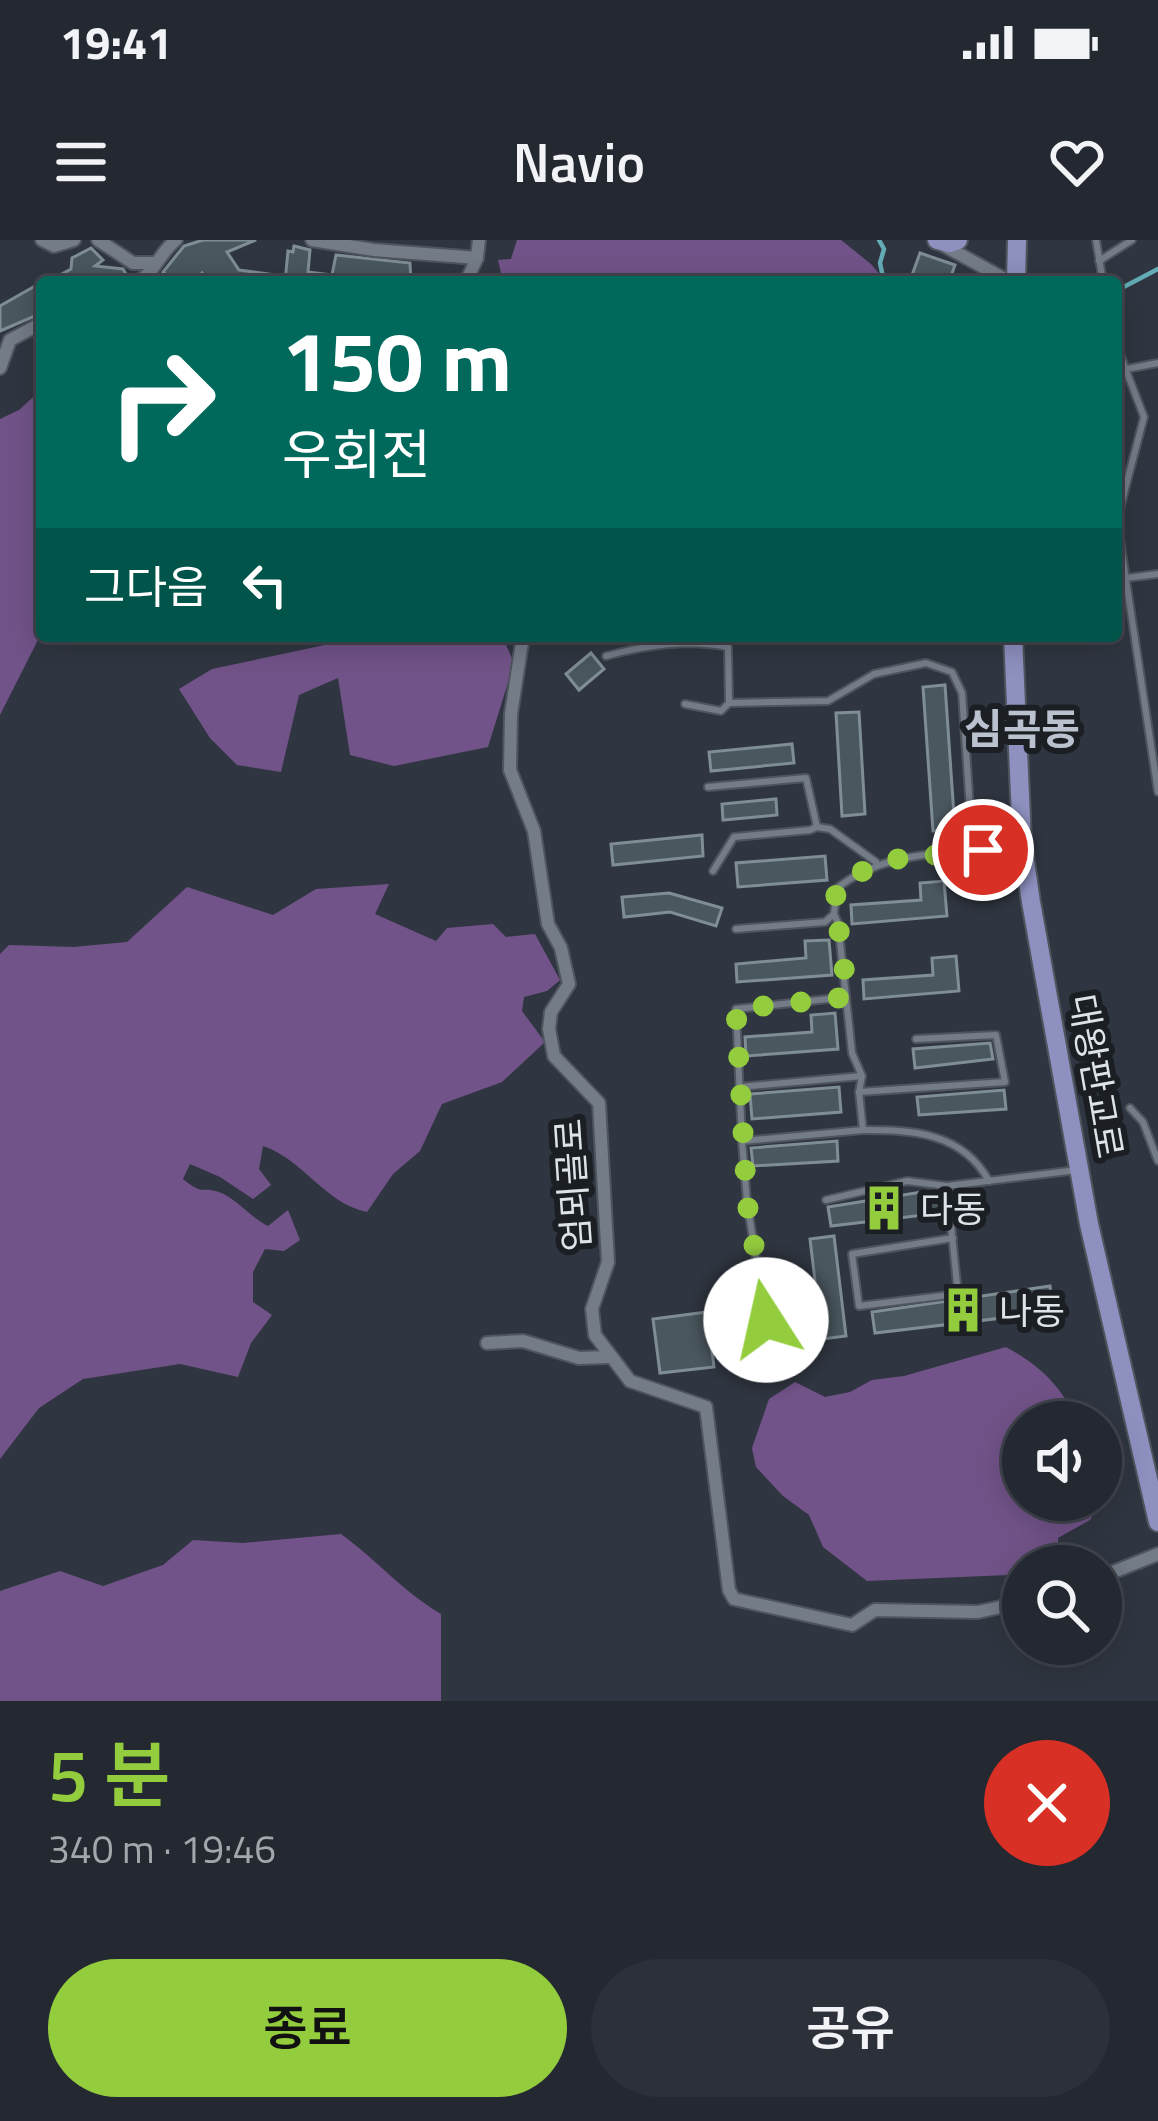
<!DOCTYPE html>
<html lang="ko">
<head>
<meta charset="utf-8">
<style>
	:root { --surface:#242831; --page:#2c3039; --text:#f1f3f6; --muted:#a3a6ab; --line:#41444d; --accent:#93cd3e }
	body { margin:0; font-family:"Titillium Web","Noto Sans KR",sans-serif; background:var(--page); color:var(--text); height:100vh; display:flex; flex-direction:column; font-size:45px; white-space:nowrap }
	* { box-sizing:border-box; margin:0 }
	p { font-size:39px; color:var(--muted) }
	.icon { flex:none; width:66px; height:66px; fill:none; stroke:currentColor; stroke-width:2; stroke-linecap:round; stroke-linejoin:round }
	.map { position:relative; height:1461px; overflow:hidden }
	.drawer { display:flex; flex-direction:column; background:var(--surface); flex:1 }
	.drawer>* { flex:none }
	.hud { position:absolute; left:36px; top:36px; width:1086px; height:366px; border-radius:12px; box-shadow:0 6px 30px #0003,0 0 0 3px var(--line); background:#00695c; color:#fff; overflow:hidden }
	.controls { position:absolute; left:1002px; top:1161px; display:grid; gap:24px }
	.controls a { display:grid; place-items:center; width:120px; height:120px; border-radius:50%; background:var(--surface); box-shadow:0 6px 30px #0003,0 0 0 3px var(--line); font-size:60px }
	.pin { position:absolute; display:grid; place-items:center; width:102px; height:102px; color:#fff; margin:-51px; border:6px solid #fff; border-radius:50%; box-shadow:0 3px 12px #0007 }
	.me { position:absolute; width:132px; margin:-66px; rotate:350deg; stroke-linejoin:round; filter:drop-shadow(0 0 9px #0008) }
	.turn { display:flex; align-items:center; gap:42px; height:252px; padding:0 48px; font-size:54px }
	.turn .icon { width:156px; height:156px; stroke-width:2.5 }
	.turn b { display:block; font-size:84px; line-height:102px }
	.then { display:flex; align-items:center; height:114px; padding:0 48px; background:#0003; gap:24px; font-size:45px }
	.round { display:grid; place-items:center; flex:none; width:126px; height:126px; border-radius:63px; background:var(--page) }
	.summary { display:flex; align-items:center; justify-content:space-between; height:204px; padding:0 48px }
	h1 { font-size:72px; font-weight:600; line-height:90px; color:var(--accent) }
	.button { display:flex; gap:24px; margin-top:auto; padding:24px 48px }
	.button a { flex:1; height:138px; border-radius:72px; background:var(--accent); color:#111; font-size:48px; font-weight:600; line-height:138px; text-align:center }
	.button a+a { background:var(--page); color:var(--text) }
	.status { display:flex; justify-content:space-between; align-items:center; height:84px; padding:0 60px; background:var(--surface); direction:ltr }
	.status svg { height:33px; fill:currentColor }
	header { display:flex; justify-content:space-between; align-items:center; height:156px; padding:0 48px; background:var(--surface); font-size:54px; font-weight:600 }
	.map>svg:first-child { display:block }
	.forest { fill:#725389 }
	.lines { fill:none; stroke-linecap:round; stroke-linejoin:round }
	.stream { stroke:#64acb6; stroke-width:4.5 }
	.building { fill:#4a575e; stroke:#7f8d95; stroke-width:3 }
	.lane-casing { stroke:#4f555d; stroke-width:10 }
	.street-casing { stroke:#4f555d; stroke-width:16 }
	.primary-casing { stroke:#4f555d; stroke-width:22 }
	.lane { stroke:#747c88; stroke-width:6 }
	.street { stroke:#747c88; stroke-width:12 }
	.primary { stroke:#8e90c0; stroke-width:18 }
	.route { stroke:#93cd3e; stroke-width:21; stroke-dasharray:0 37.8 }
	.labels { text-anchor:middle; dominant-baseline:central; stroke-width:12; stroke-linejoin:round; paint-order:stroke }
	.street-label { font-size:36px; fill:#dee3e9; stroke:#1b1e22 }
	.poi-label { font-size:36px; fill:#dee3e9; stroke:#1b1e22; text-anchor:start }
	.quarter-label { font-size:42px; font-weight:bold; fill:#b9c2ce; stroke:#1b1e22 }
</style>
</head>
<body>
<div class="status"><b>19:41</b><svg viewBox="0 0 49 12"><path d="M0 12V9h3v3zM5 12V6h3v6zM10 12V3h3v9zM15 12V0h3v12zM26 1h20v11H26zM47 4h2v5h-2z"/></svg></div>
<header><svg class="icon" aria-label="menu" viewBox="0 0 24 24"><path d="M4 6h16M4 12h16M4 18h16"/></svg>Navio<svg class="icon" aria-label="heart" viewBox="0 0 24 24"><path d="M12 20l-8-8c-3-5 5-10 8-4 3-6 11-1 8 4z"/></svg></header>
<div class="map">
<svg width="1158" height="1461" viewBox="0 0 1158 1461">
	<rect width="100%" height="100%" fill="#303641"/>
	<g class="forest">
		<polygon points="517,0 841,0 871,24 886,42 503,42 498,20 511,19"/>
		<polygon points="42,149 42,392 0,475 0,179 19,170"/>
		<polygon points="367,396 502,396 514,423 488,507 394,526 350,515 338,438 299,455 281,532 237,525 210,498 179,449 212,429"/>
		<path d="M389,644L375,674L436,701L447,688L493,684L506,697L535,694L560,740L547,751L524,757L522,771L545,802L502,842L442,864L420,911L393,934L367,972C324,963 303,919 263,906L259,929L271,945L253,959L220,937L190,924L183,939C204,956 199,946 219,952C236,958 251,978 268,986L288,970L300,1000L284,1011L265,1009L253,1032V1062L272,1075L251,1103L238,1137L180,1124L83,1139L39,1168L0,1219V714L9,705L73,707L127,702L187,647L273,675L316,649Z"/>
		<path d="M1006,1107C1039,1125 1063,1147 1077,1182H1023V1260H1098L1099,1265L1090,1280L1058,1298V1322L1023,1326V1331L1008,1335L867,1341L823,1307L809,1275L783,1256L756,1227L752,1208L769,1159L795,1142L825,1157L850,1152L872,1140L904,1136Z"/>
		<path d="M341,1294C378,1321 401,1350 441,1374V1461H0V1351L60,1331L103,1346L163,1325L193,1300L243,1303Z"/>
	</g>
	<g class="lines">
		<g class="stream">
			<polyline points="879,0 884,9 880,23 884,42"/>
			<polyline points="1116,51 1158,29"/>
		</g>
	</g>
	<g class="building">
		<polygon points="203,0 256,0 227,12 239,30 276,35 276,42 208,42 202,33 194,42 175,42 163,32 184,6"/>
		<polygon points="294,6 310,10 308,32 332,35 336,15 410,23 411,42 375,42 354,37 353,42 285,42 288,11 293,12"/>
		<polygon points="91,8 103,20 95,26 123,29 127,36 114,42 47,42 71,29 72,18"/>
		<polygon points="920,13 955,25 949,42 911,38"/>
		<polygon points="42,42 42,73 0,91 0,66"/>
		<polygon points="591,413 604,429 579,450 566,434"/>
		<polygon points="945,445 955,590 933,591 923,447"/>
		<polygon points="859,472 865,574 842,576 836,473"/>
		<polygon points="792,504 794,523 711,531 709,512"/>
		<polygon points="776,559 777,575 723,580 722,564"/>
		<polygon points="702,595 703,616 613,625 611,604"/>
		<polygon points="825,616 827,640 738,647 736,623"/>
		<polygon points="944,641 947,676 852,684 851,665 921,660 920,643"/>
		<polygon points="669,653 722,668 716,686 670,672 624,677 622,657"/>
		<polygon points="829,700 832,735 737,742 736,724 806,718 805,701"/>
		<polygon points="956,716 959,751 864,759 863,740 933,735 932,718"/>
		<polygon points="835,773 838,809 746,816 745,797 812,792 811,775"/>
		<polygon points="990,803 993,819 915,828 913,809"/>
		<polygon points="839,847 841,872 752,879 750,854"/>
		<polygon points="1004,850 1006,869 919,875 917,857"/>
		<polygon points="837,901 838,921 753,926 751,908"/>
		<polygon points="928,951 938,952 941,973 831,986 828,967"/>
		<polygon points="834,996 846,1096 822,1099 810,999"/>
		<polygon points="1050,1046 1053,1072 875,1093 872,1072"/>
		<polygon points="707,1072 714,1127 660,1133 653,1079"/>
	</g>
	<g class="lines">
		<g class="lane-casing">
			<g id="lane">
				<polyline points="1096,0 1103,42"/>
				<polyline points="1099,21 1132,0"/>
				<polyline points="1116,104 1144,177 1117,280 1158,552"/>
				<polyline points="1116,131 1158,123"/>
				<polyline points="1126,338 1158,334"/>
				<path d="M606,416C647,405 687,399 728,407L729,463L828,461L874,434L926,423L952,432L962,453L973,612"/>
				<polyline points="685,464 721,471 729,463"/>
				<polyline points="708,547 806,538 817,587 830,589 876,622"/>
				<polyline points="713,631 734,597 810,590 817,587"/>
				<path d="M736,689L825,682L834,674L837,648C891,606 957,616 1021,602"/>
				<polyline points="740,847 862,836"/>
				<polyline points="859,852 1005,842 996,795 916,799"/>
				<polyline points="1130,868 1143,882 1158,921"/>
				<path d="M863,890C912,890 962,892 989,941"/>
				<polyline points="742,901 736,769 846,757"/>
				<polyline points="947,946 958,1054 859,1066 852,1014 953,998"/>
				<polyline points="826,960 907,941 947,946 1077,930"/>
				<polyline points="730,1095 758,1091 766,1080 747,962 742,901 863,890 859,852 862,836 852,813 838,683 834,674"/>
			</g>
		</g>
		<g class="street-casing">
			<g id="street">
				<polyline points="42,0 54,6 74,0"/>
				<polyline points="98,0 133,23 154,23"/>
				<polyline points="312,0 374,10 477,18"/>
				<polyline points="943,5 1010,42"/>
				<path d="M137,42C154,34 161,11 176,0"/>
				<polyline points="466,42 477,18 479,0"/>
				<polyline points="0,128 10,100 42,83"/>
				<polyline points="523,396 511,474 510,530 534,591 548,684 561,708 569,744 551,772 549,789 554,816 599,863 608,1022 592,1069 595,1095 630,1141 706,1167 729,1350 734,1359 852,1385 875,1370 978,1372 1023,1362"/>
				<polyline points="487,1103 523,1101 579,1118 609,1117"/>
				<polyline points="1101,1337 1158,1314"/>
			</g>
		</g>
		<g class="primary-casing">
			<g id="primary">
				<polyline points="937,0 950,3 958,0"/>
				<polyline points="1016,42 1017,0"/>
				<polyline points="1013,396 1022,601 1031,662 1089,984 1158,1282"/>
			</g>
		</g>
		<use href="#lane" class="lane"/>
		<use href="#street" class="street"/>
		<use href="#primary" class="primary"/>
	</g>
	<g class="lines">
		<path class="route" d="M766,1080L747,962L736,769L848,757L838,683L833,674L837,648C891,606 923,621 983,610"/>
	</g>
	<defs>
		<g id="building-bare" transform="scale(3.6)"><path d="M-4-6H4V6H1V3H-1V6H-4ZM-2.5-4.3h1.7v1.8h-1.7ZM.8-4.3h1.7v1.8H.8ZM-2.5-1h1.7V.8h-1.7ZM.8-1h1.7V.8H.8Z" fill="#93cd3e" stroke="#1b1e22" stroke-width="2.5" paint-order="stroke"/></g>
	</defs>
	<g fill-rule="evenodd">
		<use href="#building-bare" x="884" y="968"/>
		<use href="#building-bare" x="963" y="1070"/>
	</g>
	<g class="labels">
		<g class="street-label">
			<text transform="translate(1097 836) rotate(80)">대왕판교로</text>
			<text transform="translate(572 945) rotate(-94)">엄뫼골로</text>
		</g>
		<g class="poi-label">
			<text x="920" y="968">다동</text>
			<text x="999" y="1070">나동</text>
		</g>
		<g class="quarter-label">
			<text x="1022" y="488">심곡동</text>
		</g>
	</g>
</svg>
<div class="controls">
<a><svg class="icon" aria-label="sound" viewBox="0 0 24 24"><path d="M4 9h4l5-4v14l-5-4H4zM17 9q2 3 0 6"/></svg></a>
<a><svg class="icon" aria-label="search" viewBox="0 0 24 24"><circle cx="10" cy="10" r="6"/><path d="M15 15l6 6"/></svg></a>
</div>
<div class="pin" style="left:983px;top:610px;background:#d93025"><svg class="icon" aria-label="arrive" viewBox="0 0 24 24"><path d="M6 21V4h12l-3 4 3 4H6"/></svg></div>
<svg class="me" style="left:766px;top:1080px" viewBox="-20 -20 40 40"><circle r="19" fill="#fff"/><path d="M0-13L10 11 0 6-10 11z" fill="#93cd3e"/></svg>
<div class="hud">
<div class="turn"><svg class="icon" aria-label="right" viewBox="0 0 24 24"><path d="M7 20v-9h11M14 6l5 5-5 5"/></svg><div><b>150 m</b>우회전</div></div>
<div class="then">그다음<svg class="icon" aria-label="left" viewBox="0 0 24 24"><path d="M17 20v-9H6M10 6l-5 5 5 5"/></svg></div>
</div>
</div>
<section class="drawer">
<div class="summary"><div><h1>5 분</h1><p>340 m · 19:46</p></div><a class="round" style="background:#d93025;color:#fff"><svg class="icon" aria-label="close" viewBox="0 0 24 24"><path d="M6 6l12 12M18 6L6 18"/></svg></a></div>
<div class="button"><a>종료</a><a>공유</a></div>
</section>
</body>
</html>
